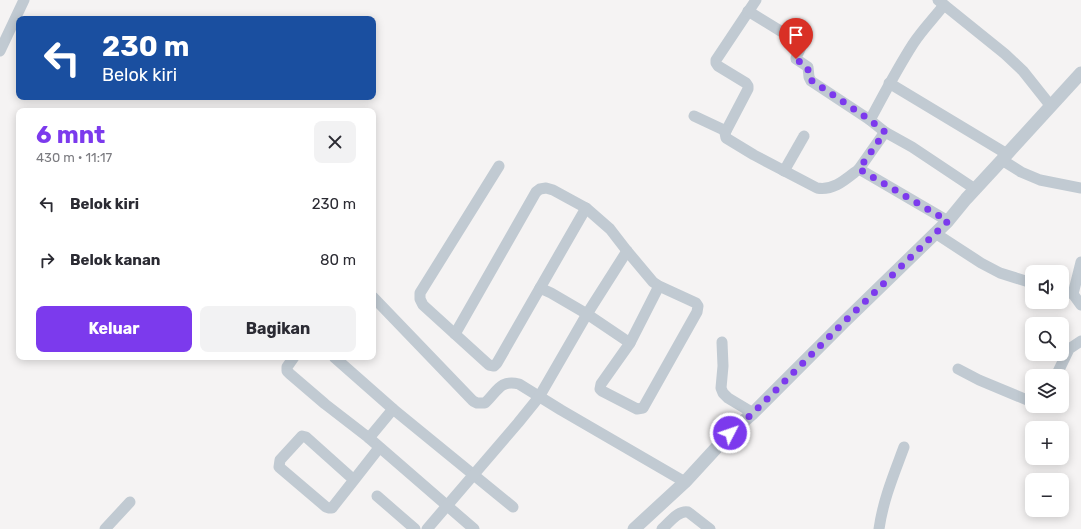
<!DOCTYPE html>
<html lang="id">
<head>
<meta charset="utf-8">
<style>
	:root { --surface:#fff; --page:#f2f2f3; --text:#2b2b33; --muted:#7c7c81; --accent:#7c3aed }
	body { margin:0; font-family:Rubik,sans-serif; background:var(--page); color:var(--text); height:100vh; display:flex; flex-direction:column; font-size:15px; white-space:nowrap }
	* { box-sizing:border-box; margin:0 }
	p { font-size:13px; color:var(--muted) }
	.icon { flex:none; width:22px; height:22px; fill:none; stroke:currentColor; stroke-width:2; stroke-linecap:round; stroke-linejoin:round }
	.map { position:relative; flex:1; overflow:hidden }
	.drawer { position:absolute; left:16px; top:108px; width:360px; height:252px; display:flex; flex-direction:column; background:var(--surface); border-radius:8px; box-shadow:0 2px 10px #0003 }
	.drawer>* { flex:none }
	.top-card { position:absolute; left:16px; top:16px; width:360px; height:84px; border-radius:8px; box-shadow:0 2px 10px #0003; background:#1a4fa0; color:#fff; overflow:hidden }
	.controls { position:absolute; left:1025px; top:265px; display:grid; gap:8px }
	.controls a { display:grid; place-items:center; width:44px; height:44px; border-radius:8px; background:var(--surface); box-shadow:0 2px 10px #0003; font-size:20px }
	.pin { position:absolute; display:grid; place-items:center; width:34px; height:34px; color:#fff; margin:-41px -17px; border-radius:50% 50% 50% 0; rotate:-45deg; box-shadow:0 0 4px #0007 }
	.pin .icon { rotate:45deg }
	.me { position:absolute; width:44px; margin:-22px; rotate:49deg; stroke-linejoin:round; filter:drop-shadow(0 0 3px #0008) }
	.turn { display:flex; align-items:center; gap:14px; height:84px; padding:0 20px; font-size:18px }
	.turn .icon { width:52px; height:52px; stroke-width:2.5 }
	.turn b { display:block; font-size:28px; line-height:34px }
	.round { display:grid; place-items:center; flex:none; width:42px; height:42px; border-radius:8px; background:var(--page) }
	.headline { display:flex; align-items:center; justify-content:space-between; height:68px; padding:0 20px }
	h1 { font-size:24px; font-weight:700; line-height:30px; color:var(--accent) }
	.primary-button { display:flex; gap:8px; margin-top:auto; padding:8px 20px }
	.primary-button a { flex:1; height:46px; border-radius:8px; background:var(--accent); color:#fff; font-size:16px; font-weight:700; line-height:46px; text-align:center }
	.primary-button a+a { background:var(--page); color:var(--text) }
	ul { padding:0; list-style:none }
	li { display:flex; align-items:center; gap:12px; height:56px; padding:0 20px }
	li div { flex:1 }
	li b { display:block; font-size:15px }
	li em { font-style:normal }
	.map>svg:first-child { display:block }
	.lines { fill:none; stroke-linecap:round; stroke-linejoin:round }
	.minor { stroke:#c1cad2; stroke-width:11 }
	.tertiary { stroke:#c1cad2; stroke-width:13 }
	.route { stroke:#7c3aed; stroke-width:7; stroke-dasharray:0 12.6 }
</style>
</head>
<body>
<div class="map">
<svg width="1081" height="529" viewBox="0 0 1081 529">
	<rect width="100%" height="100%" fill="#f5f3f3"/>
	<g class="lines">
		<g class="minor">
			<path d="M756,0L716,60V63L718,66L746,83L748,86V89L726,131L725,133L726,138L754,155L817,188C834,191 846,179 859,169"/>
			<polyline points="938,0 1005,54 1023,71 1050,105"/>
			<polyline points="748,11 800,43 801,47 796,58 796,59 808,67 809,77 811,81 870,120 885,132 912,147 975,189"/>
			<polyline points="0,51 24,0"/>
			<polyline points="889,83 1007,154"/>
			<polyline points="694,116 726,131"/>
			<path d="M870,120C884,94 897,69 913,44C922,30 934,18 944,5"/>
			<polyline points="885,132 859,169 948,221"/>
			<polyline points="1002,160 1021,172 1040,180 1081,188"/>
			<polyline points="499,166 420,293 420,299 423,305 489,365 494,366 497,363 540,288 551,293 587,314 630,343"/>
			<polyline points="784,171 804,136"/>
			<polyline points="935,233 981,263 1000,273 1032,283"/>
			<polyline points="540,288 586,208"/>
			<polyline points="1062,291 1073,294 1081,305"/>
			<polyline points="1073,294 1081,262"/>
			<path d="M373,297L473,401L477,403H485C497,392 500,379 519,384L561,410L685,482"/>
			<polyline points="455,334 536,192 540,189 546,188 553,190 586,208 610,229 627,251 653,282 659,286 696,303 698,306 697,312 643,408 637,409 602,391 600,389 601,384 630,343 659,286"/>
			<polyline points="722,342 723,366 721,388 723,393 728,398 753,413"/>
			<polyline points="294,357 287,367 287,371 290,374 325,404 369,438 474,529"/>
			<polyline points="334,357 393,409 513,507"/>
			<polyline points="958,369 979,380 1032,402"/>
			<polyline points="1056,376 1069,349 1081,341"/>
			<polyline points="369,438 393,409"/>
			<polyline points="354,480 306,437 302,436 280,460 279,467 326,507 329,508 332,508 354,480 379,448"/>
			<polyline points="377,496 415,529"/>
			<polyline points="105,529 130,502"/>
			<polyline points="427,529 518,423 539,397 587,314 627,251"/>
			<path d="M662,529C669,523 678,510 688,512L710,529"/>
			<path d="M879,529C883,500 894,474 904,447"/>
		</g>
		<polyline class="tertiary" points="634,529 685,482 730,433 753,413 844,322 948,221 966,199 1002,160 1007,154 1081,73"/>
	</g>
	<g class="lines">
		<polyline class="route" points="730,433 753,413 844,322 948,221 859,169 885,132 870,120 811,80 808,77 808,68 796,59"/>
	</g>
</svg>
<div class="controls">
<a><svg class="icon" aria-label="sound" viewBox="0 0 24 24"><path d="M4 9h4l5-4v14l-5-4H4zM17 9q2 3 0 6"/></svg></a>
<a><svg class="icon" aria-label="search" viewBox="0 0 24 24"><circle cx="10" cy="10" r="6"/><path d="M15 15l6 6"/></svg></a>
<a><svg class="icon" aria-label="layers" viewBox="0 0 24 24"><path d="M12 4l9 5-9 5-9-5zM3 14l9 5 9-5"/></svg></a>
<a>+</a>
<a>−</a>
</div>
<div class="pin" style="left:796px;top:59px;background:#d93025"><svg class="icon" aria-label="arrive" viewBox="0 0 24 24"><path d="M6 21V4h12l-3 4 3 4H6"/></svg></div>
<svg class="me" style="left:730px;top:433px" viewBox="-20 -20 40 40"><circle r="17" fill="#7c3aed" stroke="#fff" stroke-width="3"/><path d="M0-11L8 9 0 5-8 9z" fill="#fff"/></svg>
<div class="top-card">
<div class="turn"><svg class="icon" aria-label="left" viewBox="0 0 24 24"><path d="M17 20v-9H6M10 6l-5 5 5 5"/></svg><div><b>230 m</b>Belok kiri</div></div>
</div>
<section class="drawer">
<div class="headline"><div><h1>6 mnt</h1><p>430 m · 11:17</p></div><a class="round"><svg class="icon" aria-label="close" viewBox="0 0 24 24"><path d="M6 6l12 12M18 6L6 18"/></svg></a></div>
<ul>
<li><svg class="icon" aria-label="left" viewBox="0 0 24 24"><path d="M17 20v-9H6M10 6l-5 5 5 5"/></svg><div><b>Belok kiri</b></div><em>230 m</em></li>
<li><svg class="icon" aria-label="right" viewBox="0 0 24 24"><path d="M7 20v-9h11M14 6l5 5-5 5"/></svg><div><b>Belok kanan</b></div><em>80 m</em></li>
</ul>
<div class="primary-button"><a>Keluar</a><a>Bagikan</a></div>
</section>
</div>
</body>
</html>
